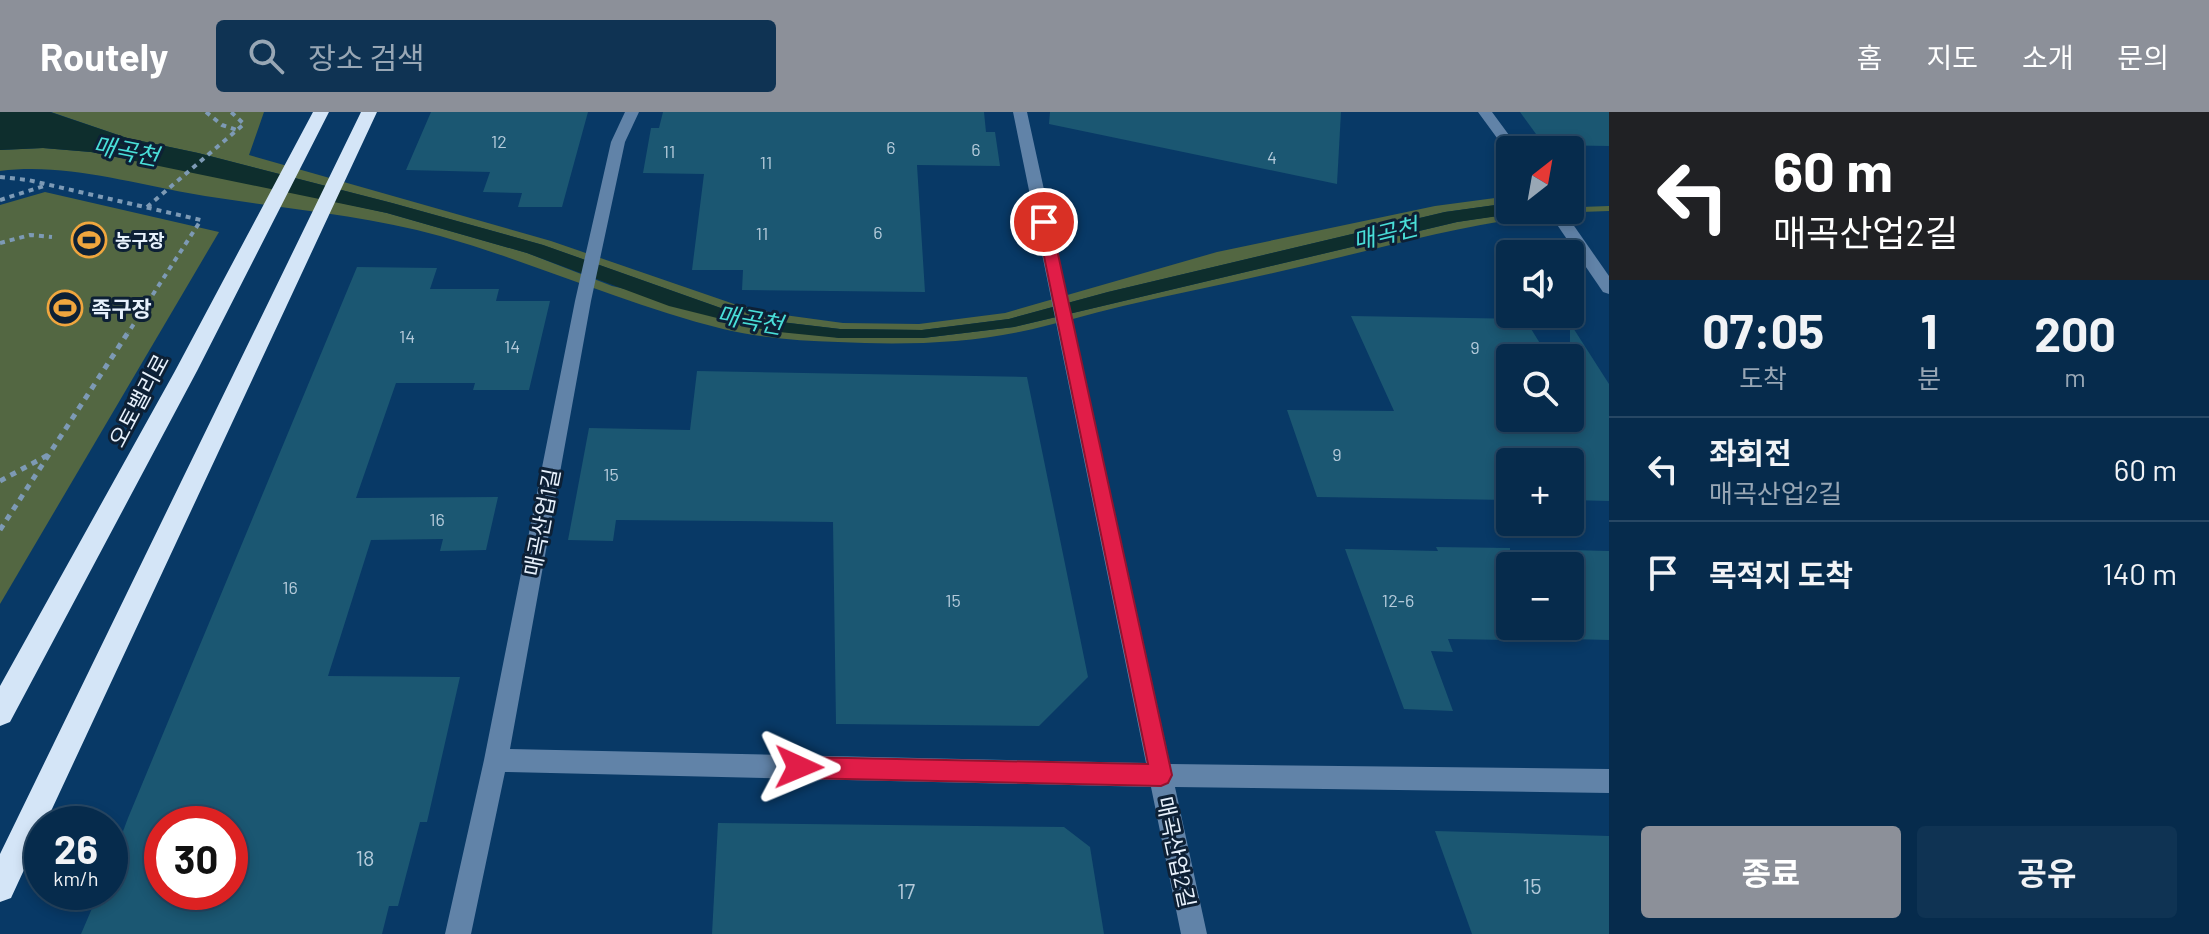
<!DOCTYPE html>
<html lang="ko">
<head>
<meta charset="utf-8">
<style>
	:root { --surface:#062b4c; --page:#0f3353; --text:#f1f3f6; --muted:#98a7b5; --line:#274764; --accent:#8c9099 }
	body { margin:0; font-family:Barlow,"Noto Sans KR",sans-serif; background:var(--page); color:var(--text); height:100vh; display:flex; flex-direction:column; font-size:30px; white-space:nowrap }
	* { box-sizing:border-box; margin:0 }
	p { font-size:26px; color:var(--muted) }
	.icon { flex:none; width:44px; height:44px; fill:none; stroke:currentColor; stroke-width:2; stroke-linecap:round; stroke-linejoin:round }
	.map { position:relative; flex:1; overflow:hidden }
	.panel { display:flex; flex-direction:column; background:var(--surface); width:600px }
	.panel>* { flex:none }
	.hud { background:#202124; color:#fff; overflow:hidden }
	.needle { width:52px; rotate:31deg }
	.controls { position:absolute; left:1496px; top:24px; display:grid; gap:16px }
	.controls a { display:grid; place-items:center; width:88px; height:88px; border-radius:8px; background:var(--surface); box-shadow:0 4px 12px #0003,0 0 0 2px var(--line); font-size:40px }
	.speed { position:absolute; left:24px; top:694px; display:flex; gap:16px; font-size:40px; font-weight:700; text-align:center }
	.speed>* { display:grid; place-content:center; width:104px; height:104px; border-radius:50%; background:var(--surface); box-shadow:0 4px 12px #0003,0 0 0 2px var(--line); line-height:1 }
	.speed small { font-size:20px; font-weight:400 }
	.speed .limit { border:12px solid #d22; background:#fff; color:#111 }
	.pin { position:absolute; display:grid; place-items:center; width:68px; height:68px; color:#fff; margin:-34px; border:4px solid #fff; border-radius:50%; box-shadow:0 2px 8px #0007 }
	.me { position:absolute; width:88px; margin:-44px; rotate:91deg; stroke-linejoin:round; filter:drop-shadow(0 0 6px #0008) }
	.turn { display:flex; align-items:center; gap:28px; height:168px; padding:0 32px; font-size:36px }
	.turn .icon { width:104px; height:104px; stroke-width:2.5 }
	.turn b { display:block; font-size:56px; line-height:68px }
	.eta { display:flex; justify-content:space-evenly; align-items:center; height:136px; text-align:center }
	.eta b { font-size:48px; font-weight:700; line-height:56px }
	.button { display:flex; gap:16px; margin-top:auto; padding:16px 32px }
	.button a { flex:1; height:92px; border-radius:8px; background:var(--accent); color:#fff; font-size:32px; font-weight:700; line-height:92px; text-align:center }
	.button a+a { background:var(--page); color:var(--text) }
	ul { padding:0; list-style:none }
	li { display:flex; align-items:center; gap:24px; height:104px; padding:0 32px; border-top:2px solid var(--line) }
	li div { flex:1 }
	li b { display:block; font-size:30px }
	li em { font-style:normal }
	header { display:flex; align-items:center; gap:48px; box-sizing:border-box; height:112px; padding:0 40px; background:var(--accent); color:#fff }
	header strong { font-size:38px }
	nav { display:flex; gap:44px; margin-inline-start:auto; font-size:28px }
	.search { width:560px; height:72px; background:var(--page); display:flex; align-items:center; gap:20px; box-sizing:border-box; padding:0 28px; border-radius:8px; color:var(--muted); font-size:30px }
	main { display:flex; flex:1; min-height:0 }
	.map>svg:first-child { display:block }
	.green { fill:#536742 }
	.water { fill:#0e2e2d }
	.building { fill:#1b5772; fill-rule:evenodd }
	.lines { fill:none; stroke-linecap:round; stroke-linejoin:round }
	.path-far1 { stroke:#7d9ab5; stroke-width:4; stroke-dasharray:5 5; stroke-linecap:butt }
	.path { stroke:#7d9ab5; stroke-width:5; stroke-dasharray:6 6; stroke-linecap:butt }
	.minor { fill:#6183a8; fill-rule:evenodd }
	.highway { fill:#d4e5f7; fill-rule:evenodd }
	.route { fill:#e11d48; stroke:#92132f; stroke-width:2 }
	.labels { text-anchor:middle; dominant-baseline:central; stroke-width:6; stroke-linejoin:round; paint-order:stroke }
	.number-label { font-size:18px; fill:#b4cada }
	.far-poi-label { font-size:18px; font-weight:bold; fill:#e7f1fc; stroke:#0d2035; text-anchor:start }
	.poi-label { font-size:22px; font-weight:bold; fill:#e7f1fc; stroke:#0d2035; text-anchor:start }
	.street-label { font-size:22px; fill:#e7f1fc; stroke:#0d2035 }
	.near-number-label { font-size:22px; fill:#b4cada }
	.water-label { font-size:24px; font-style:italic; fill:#49ded8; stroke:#0d2035 }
</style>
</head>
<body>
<header>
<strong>Routely</strong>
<div class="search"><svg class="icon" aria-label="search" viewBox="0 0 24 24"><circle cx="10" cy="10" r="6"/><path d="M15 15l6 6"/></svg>장소 검색</div>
<nav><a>홈</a><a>지도</a><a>소개</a><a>문의</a></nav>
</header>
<main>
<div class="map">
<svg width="1609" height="822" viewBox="0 0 1609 822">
	<rect width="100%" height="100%" fill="#083966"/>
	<g class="green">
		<polygon points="51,0 264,0 249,43 551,129 734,192 777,202 843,211 919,212 1005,201 1217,140 1435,94 1510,84 1510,91 1445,100 1108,180 1009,207 922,218 840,217 772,209 732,200 543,133 392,91 198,41 127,26"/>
		<path d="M43,36L91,40L215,63L387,101L527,141L612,174L839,226H923L1014,215L1457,110C1509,102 1559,95 1609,94V99C1517,100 1430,123 1341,145C1269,163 1196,177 1123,194C1088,202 1054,213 1019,220C961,232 897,233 838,230C799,229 760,226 723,217C626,193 536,151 440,124C357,101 272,96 188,81C126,70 64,51 0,59V38Z"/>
		<polygon points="45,80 219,120 0,492 0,93"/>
	</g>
	<polygon class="water" points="0,0 50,0 127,26 198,41 392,91 543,133 732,200 772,209 840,217 922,218 1009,207 1108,180 1445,100 1510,91 1510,98 1539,98 1457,110 1014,215 923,226 839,226 769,219 669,194 527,141 387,101 91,40 43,36 0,38"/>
	<g class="building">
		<polygon points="431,0 588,0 562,95 518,95 522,81 483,80 490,60 406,58"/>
		<polygon points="663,0 984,0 986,20 995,20 1000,54 917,53 925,180 742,178 743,158 692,158 704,62 643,61 651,16 659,16"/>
		<polygon points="1050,0 1341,0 1337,72 1049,12"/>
		<polygon points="1520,0 1609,0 1609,34 1544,33"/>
		<path d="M357,155L437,156L430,177H499L496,189H550L529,278H473L475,271H396L356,386L498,385L486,438L440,439L443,427L371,428L328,564L460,565L427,710H420L398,794H389L382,822H81L99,780H110V754L128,706ZM162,707L230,708V780H162Z"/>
		<polygon points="1351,204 1525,207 1549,246 1510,246 1510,306 1570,306 1570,211 1609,272 1609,389 1570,388 1570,350 1510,350 1510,388 1317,385 1287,298 1394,299"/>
		<polygon points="697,259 1027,265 1088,565 1039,614 836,612 833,410 616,408 613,429 568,428 589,316 690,318"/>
		<polygon points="1436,435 1510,436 1510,528 1448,527 1453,540 1431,539 1453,599 1404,597 1345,437 1438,439"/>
		<polygon points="1570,438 1609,439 1609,528 1570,527"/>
		<polygon points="718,711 1064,715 1090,735 1104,822 712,822"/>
		<polygon points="1435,719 1609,724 1609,822 1472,822"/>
	</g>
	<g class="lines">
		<g class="path-far1">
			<polyline points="206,0 222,13 237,18"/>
			<polyline points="0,65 28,68 201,108 128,221"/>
			<polyline points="0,88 47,73"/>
			<polyline points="147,95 244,12 231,0"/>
			<polyline points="0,131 30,123 52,125"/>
		</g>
		<g class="path">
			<polyline points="0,369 48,343"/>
			<polyline points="0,418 129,219"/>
		</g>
		<g class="minor">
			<polygon points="625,0 639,0 625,30 591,189 510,637 1146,651 1013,0 1027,0 1170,652 1609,657 1609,681 1175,675 1207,822 1181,822 1151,675 505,660 471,822 445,822 484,648 575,189 611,30"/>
			<polygon points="1478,0 1492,0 1520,38 1510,38 1508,41"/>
			<polygon points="1547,98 1563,98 1609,164 1609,182 1603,180"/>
		</g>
		<g class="highway">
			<polygon points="313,0 329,0 197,259 10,610 0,614 0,574 175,259"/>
			<polygon points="361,0 377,0 45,712 42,712 42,719 11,786 0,790 0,742"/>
		</g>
	</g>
	<polygon class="route" points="1044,105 1051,110 1172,663 1168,671 1161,674 799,666 791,663 788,655 791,648 799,645 1148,652 1037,110"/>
	<defs>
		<g id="stadium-ring" transform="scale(1.8)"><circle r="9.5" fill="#0d2035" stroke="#f0a63e" stroke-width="1.5"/><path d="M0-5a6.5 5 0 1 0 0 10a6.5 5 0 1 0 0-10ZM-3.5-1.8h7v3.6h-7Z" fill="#f0a63e"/></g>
	</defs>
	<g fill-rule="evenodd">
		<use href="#stadium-ring" x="89" y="128"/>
		<use href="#stadium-ring" x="65" y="196"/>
	</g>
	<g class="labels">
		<g class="number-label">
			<text x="499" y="29">12</text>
			<text x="891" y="35">6</text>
			<text x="976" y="37">6</text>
			<text x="669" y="39">11</text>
			<text x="1272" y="45">4</text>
			<text x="766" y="50">11</text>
			<text x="878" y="120">6</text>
			<text x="762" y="121">11</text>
			<text x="407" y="224">14</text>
			<text x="512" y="234">14</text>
			<text x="1475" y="235">9</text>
			<text x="1337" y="342">9</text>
			<text x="611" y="362">15</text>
			<text x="437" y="407">16</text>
			<text x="290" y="475">16</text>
			<text x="953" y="488">15</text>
			<text x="1398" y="488">12-6</text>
		</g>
		<g class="far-poi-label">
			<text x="115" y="128">농구장</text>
		</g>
		<g class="poi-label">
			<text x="91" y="196">족구장</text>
		</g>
		<g class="street-label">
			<text transform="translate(138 288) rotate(-62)">오토밸리로</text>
			<text transform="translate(541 410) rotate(-79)">매곡산업1길</text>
			<text transform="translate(1177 740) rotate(78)">매곡산업2길</text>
		</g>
		<g class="near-number-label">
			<text x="365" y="745">18</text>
			<text x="1532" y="773">15</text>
			<text x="906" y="778">17</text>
		</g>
		<g class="water-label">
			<text transform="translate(126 38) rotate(11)">매곡천</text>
			<text transform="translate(1385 121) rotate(-14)">매곡천</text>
			<text transform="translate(750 207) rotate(10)">매곡천</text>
		</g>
	</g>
</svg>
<div class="controls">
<a><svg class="needle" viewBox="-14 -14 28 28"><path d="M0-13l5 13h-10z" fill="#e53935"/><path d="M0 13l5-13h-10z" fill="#98a7b5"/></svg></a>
<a><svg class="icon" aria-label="sound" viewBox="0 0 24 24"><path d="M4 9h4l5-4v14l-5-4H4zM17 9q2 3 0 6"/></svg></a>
<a><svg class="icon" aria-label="search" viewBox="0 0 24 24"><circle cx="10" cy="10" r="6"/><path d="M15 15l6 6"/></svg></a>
<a>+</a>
<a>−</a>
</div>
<div class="speed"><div>26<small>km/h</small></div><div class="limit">30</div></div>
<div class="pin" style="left:1044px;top:110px;background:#d93025"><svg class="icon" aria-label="arrive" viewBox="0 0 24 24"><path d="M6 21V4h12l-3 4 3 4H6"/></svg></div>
<svg class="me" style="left:799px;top:655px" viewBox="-20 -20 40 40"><path d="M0-17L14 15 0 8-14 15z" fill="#e11d48" stroke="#fff" stroke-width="4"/></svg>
</div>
<section class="panel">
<div class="hud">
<div class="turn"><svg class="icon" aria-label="left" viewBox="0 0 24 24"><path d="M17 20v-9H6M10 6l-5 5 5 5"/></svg><div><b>60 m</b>매곡산업2길</div></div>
</div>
<div class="eta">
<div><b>07:05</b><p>도착</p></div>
<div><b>1</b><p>분</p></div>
<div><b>200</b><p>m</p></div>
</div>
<ul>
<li><svg class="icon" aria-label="left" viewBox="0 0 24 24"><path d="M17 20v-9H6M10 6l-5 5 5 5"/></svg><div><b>좌회전</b><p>매곡산업2길</p></div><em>60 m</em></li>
<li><svg class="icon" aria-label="arrive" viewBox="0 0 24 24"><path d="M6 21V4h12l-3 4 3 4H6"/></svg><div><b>목적지 도착</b></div><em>140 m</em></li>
</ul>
<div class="button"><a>종료</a><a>공유</a></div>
</section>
</main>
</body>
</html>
